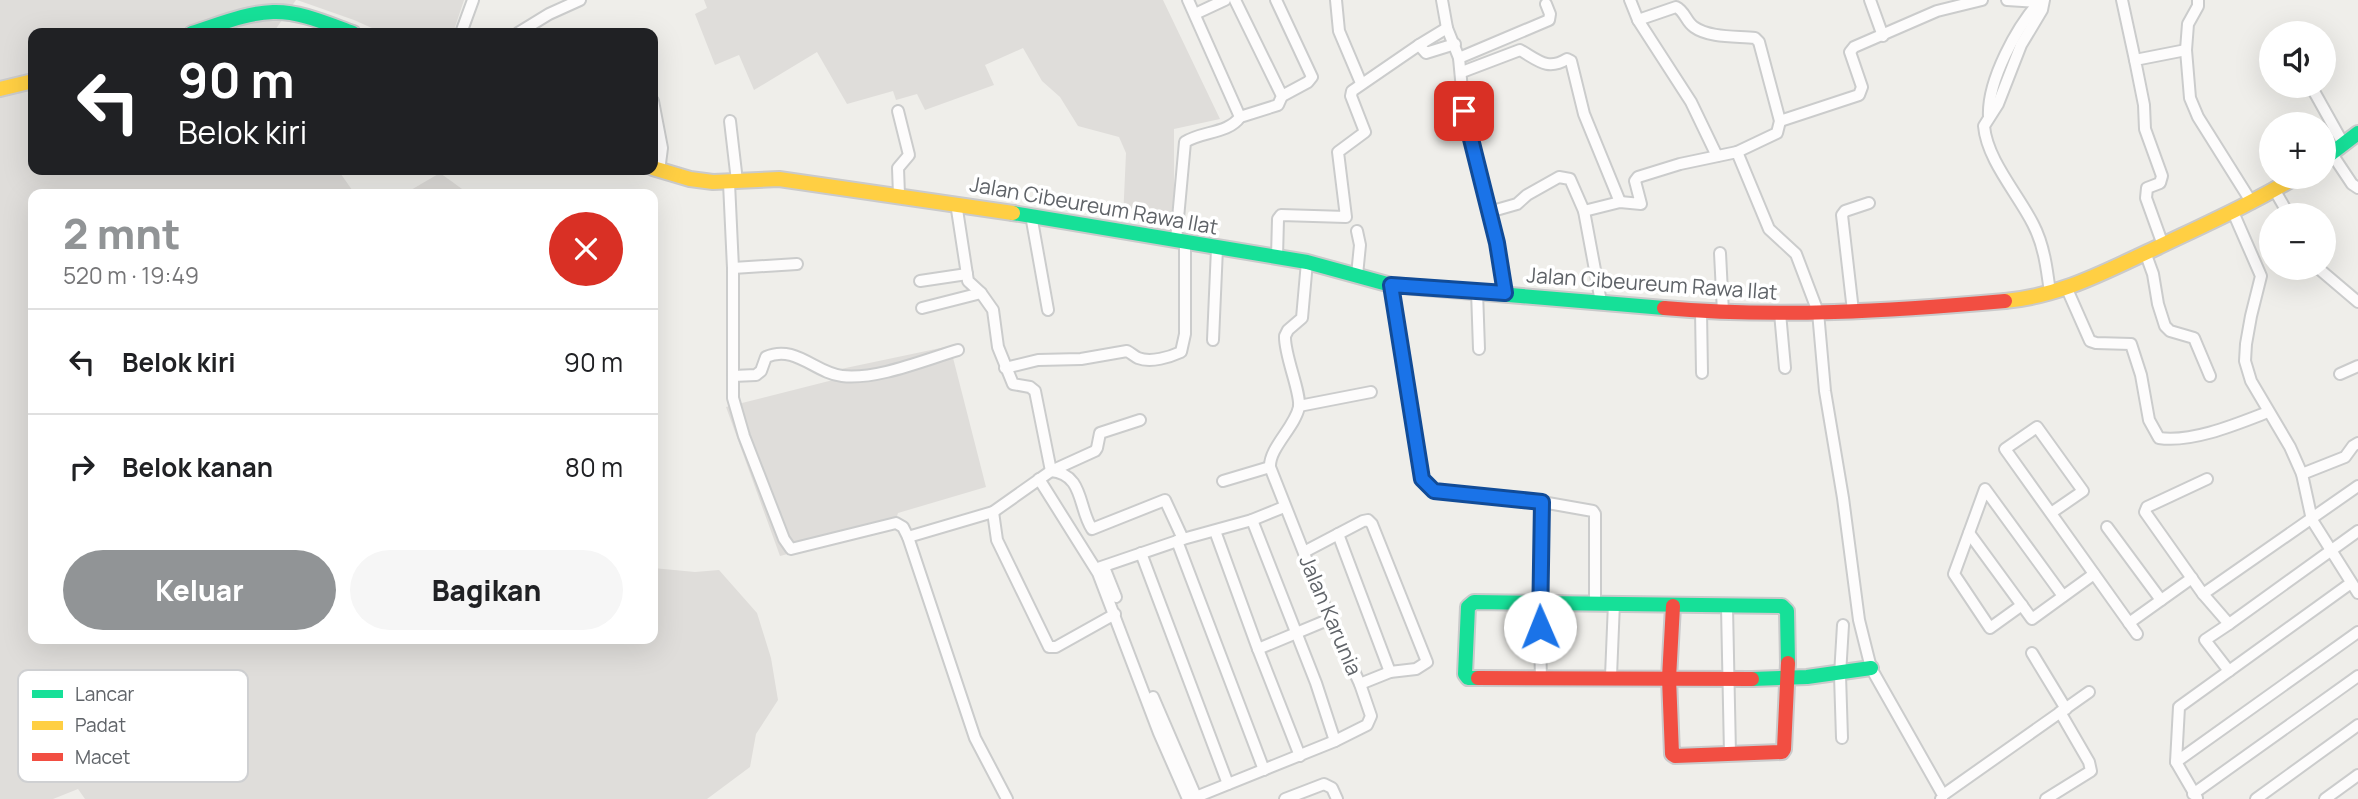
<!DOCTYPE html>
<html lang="id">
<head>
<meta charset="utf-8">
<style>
	:root { --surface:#fff; --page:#f6f6f6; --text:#202124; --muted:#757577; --line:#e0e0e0; --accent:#919496 }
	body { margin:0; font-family:Manrope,sans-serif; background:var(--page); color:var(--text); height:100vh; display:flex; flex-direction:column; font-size:26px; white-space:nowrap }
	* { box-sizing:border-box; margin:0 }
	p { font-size:23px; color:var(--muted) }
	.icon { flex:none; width:38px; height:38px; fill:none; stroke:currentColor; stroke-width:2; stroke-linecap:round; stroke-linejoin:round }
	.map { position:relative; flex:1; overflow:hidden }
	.panel { position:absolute; left:28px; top:189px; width:630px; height:455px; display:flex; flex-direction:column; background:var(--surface); border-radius:14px; box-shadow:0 7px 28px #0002 }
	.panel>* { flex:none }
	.guide { position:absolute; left:28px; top:28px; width:630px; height:147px; border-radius:14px; box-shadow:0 7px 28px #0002; background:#202124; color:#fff; overflow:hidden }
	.tools { position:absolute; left:2259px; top:21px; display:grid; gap:14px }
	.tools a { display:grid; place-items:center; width:77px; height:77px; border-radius:50%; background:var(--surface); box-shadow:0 7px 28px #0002; font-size:35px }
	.pin { position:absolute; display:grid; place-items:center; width:60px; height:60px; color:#fff; margin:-30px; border-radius:14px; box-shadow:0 4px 10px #0006 }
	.me { position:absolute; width:77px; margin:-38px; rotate:359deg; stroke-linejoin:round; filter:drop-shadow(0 0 5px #0008) }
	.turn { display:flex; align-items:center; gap:24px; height:147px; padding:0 35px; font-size:32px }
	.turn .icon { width:91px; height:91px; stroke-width:2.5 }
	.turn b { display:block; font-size:49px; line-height:60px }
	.round { display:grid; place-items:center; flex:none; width:74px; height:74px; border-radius:37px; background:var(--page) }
	.overview { display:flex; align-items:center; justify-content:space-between; height:119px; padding:0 35px }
	h1 { font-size:42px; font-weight:800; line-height:52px; color:var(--accent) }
	.action { display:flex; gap:14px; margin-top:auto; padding:14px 35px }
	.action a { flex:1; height:80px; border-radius:42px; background:var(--accent); color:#fff; font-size:28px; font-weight:800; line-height:80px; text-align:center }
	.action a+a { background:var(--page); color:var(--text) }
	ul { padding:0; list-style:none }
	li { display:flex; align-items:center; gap:21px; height:105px; padding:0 35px; border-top:2px solid var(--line) }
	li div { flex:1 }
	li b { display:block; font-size:26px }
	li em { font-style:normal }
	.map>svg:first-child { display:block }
	.industrial { fill:#dfddda }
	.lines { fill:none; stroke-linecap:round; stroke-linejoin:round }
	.street-casing { stroke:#cbcccc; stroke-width:14 }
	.fast-casing { stroke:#cacacb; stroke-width:18 }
	.slow-casing { stroke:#cacacb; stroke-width:18 }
	.jam-casing { stroke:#cacacb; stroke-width:18 }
	.street { stroke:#fdfcfc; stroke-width:10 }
	.fast { stroke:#16e098; stroke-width:14 }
	.slow { stroke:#ffcf43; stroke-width:14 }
	.jam { stroke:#f24e42; stroke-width:14 }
	.route-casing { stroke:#114b97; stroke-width:18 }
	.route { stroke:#1a73e8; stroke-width:12 }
	.labels { text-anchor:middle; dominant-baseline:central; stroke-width:7; stroke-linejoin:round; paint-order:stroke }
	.street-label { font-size:21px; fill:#5f6368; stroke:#fff }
	.key { fill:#fff; stroke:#cfd0d2; stroke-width:2 }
	.key-label { font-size:19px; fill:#5f6368 }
</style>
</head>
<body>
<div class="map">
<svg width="2358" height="799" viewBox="0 0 2358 799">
	<rect width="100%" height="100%" fill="#efeeea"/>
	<g class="industrial">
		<polygon points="0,0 296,0 273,33 33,33 33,170 338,170 355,194 33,194 33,639 653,639 653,568 695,572 719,570 757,613 771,658 778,700 756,734 750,767 707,799 85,799 78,789 53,799 0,799"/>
		<polygon points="297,0 464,0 453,33 383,33 354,20"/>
		<polygon points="704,0 1163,0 1220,119 1174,129 1174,203 1168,225 1123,219 1126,153 1119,137 1078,126 1060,97 1042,81 1023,48 985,65 994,85 925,110 917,94 896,100 893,91 847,104 817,52 754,90 739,55 715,65 695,14 707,8"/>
		<polygon points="440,173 469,194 404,194"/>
		<polygon points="950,346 986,487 898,513 894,526 780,556 726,407 837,379 836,370"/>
	</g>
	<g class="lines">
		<g class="street-casing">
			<g id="street">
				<polyline points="1235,0 1282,96 1278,105 1240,117"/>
				<polyline points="1276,0 1312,77 1308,82 1282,96"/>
				<polyline points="1336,0 1339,31 1361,83"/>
				<polyline points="1442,0 1447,28 1459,58 1464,111 1497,243 1505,293"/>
				<polyline points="1630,0 1638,20 1691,102 1717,156"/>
				<polyline points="1870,0 1883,36"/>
				<polyline points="2007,0 2039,2"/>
				<path d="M2044,0L2042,10L2021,45L1998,104L1984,126C1987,160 2018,194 2033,224C2044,245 2047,269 2050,293"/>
				<polyline points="2122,0 2135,60"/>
				<polyline points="2198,0 2198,6 2188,24 2186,50 2190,98 2198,117 2252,203"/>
				<polyline points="1195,14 1225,0"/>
				<path d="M1638,20L1676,7C1685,11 1686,22 1694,27C1709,38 1737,36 1755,38L1759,42L1780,121L1777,133L1737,152"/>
				<polyline points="461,33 473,0"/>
				<polyline points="518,33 549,14 580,0"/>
				<polyline points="1419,45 1426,53 1455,44"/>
				<polyline points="1459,58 1549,20 1550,14 1546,4"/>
				<path d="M1462,72L1520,50C1538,60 1547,71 1567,59L1571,61L1584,114L1620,202"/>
				<polyline points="2311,86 2344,145"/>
				<polyline points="653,101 662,148 659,171"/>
				<polyline points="898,111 909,155 898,168 899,195"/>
				<path d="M1989,117C1987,81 2017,26 2041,0"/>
				<polyline points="730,121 737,181"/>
				<polyline points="1780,121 1859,95 1862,87 1850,52 1854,47 1937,11 1982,0"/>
				<polyline points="2332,154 2352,184 2358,188"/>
				<polyline points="729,183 733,268 733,398 744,436 784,539 791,549 896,523 903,527 908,537 975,738 1007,799"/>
				<polyline points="2275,191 2289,215"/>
				<path d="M956,203L968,281L981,293L993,310L998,347L1013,384L1030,387L1035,391L1051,471C1084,474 1078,508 1092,529L1165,500L1183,539"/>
				<polyline points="1584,211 1620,202 1641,204 1635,181 1638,177 1680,164 1737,152 1769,229 1796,254 1818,312 1825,391 1843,498 1859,620 1871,668 1943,795 1941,799"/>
				<polyline points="1489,212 1517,204 1527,195 1559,177 1570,179 1584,211 1601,302"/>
				<polyline points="2233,212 2261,276 2251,316 2246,344 2245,361 2251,381 2290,447 2302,474 2312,520 2358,593"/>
				<polyline points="1031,215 1048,310"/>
				<polyline points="1357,231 1360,245 1357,275"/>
				<path d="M1176,240L1185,142C1202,131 1228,134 1240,117L1188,0"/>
				<polyline points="2163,245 2146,198 2147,188 2160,183 2162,176 2145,129 2144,105 2135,60 2186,50"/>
				<polyline points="2145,252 2153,274 2158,304 2165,326 2170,331 2194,338 2210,376"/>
				<polyline points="1720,253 1723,312"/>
				<polyline points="1277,257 1278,219 1281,215 1346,217 1338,152 1365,132 1351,96 1352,91 1419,45 1447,28"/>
				<polyline points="733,268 797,264"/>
				<polyline points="2318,268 2358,302"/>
				<polyline points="920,281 967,274"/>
				<polyline points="1391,285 1422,479 1434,491 1542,502 1593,511 1595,514 1595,603"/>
				<path d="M2067,289L2090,341L2096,343L2131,344L2141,375L2149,420L2159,438C2192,443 2237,424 2268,412"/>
				<polyline points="1477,291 1479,349"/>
				<polyline points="922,308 981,293"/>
				<polyline points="1701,311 1702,373"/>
				<polyline points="1853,311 1842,215 1845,211 1869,203"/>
				<polyline points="1780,313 1785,368"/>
				<polyline points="1213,340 1217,248"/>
				<path d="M1005,368L1038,360L1081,359L1127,351C1131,353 1134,356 1138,358C1151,363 1170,357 1181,352L1185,334V242"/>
				<polyline points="2340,374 2358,366"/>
				<path d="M733,376L756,375L761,371L766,357C795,344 815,373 842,376C877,380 924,360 958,350"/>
				<polyline points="1299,406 1371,392"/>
				<polyline points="2302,474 2345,457 2353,446 2358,443"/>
				<polyline points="1039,479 1098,573 1159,733 1188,799"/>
				<polyline points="1223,481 1270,467"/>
				<polyline points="993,512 997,540 1049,647 1056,647 1115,614"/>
				<polyline points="2051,513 2083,491 2037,427 2005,449 2137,634"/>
				<polyline points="1252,520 1316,683 1335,741"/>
				<polyline points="2107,527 2161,600"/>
				<polyline points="1215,531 1258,649 1300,756"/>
				<polyline points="1969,533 2032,619 2094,574"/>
				<polyline points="1338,534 1390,672"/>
				<polyline points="908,537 993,512 1051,471 1095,451 1097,448 1100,433 1140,420"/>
				<polyline points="1177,541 1264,770"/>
				<polyline points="1304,552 1363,521 1368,520 1372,524 1427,662 1416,669 1390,672 1360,684"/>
				<polyline points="1141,553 1228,784"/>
				<polyline points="1104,567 1116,597"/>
				<polyline points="1098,568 1183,539 1252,520 1284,507"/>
				<polyline points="2351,583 2179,707 2176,762 2358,632"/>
				<polyline points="2203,594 2145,512 2147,507 2207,479"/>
				<polyline points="2022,605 1990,628 1954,574 1985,489 2063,596"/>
				<polyline points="1727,607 1730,754"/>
				<polyline points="2129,623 2192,578"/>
				<polyline points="2229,624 2358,531"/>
				<polyline points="1258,649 1330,619"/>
				<polyline points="2032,653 2066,709"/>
				<polyline points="2229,671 2205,640 2229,624 2203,594 2358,486"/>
				<polyline points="1611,676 1614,603"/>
				<polyline points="1541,678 1539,602 1542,502"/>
				<polyline points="1153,697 1197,799"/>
				<polyline points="1842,738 1840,675 1843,625"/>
				<polyline points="2176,762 2197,798"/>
				<polyline points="2193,794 2358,676"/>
				<polyline points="1943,795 2089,692"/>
				<path d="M1196,797L1335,741L1367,725L1371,716L1360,684L1330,619L1270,467C1269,448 1295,427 1299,407C1301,392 1284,355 1285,336L1288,330L1302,318L1307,262"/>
				<polyline points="1285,799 1324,784 1332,788 1337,799"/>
				<polyline points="2046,799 2091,771 2089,762 2060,712"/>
				<polyline points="2256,799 2358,725"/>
				<polyline points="2325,799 2358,775"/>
			</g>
		</g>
		<g class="fast-casing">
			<g id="fast">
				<path d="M192,33C218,25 245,13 273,12C300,11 328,24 353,33"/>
				<polyline points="2324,159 2358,133"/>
				<polyline points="1013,213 1307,262 1391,285 1664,308"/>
				<polyline points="1478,678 1468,678 1465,674 1468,607 1474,602 1782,606 1787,611 1788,663"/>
				<polyline points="1752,679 1807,677 1871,668"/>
			</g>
		</g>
		<g class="slow-casing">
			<g id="slow">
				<polyline points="0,89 33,81"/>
				<polyline points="653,168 690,179 713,182 779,179 1013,213"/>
				<path d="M2005,301C2061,296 2106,271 2156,248C2204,225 2251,204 2296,177"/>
			</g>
		</g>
		<g class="jam-casing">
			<g id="jam">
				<path d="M1664,308C1777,318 1891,311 2005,301"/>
				<polyline points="1673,606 1669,678 1672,754 1675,756 1782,752 1784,749 1788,663"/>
				<polyline points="1478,678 1752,679"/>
			</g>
		</g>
		<use href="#street" class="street"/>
		<use href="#fast" class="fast"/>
		<use href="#slow" class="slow"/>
		<use href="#jam" class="jam"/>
	</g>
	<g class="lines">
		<g class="route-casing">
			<polyline id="route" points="1464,111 1497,243 1505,293 1391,285 1422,479 1434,491 1542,502 1540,627"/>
		</g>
		<use href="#route" class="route"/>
	</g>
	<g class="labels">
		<g class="street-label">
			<text transform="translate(1094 205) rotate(10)">Jalan Cibeureum Rawa Ilat</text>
			<text transform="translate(1652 283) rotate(4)">Jalan Cibeureum Rawa Ilat</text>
			<text transform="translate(1331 615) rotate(67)">Jalan Karunia</text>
		</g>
	</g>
	<rect x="18" y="670" width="230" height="112" rx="10" class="key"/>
	<rect x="32" y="690" width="31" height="8" fill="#16e098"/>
	<rect x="32" y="721" width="31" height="9" fill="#ffcf43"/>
	<rect x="32" y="753" width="31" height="8" fill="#f24e42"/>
	<g class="key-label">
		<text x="75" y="701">Lancar</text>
		<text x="75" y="732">Padat</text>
		<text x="75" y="764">Macet</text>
	</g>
</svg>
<div class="tools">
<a><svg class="icon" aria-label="sound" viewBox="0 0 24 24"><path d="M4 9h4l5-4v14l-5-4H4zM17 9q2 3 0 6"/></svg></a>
<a>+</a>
<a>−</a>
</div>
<div class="pin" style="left:1464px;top:111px;background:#d93025"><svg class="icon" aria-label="arrive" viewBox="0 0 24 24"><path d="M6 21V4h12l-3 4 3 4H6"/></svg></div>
<svg class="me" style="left:1540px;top:627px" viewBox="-20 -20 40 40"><circle r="19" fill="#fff"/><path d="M0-13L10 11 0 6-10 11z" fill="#1a73e8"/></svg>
<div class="guide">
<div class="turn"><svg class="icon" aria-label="left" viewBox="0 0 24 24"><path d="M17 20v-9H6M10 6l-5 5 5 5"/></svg><div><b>90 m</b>Belok kiri</div></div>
</div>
<section class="panel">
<div class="overview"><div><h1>2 mnt</h1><p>520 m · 19:49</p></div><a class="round" style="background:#d93025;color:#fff"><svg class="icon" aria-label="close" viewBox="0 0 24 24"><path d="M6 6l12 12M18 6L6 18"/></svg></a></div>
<ul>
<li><svg class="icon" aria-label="left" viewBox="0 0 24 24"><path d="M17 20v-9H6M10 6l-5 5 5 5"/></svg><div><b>Belok kiri</b></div><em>90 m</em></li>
<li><svg class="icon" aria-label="right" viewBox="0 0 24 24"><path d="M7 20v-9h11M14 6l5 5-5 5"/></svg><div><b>Belok kanan</b></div><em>80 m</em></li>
</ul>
<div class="action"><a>Keluar</a><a>Bagikan</a></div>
</section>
</div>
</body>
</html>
